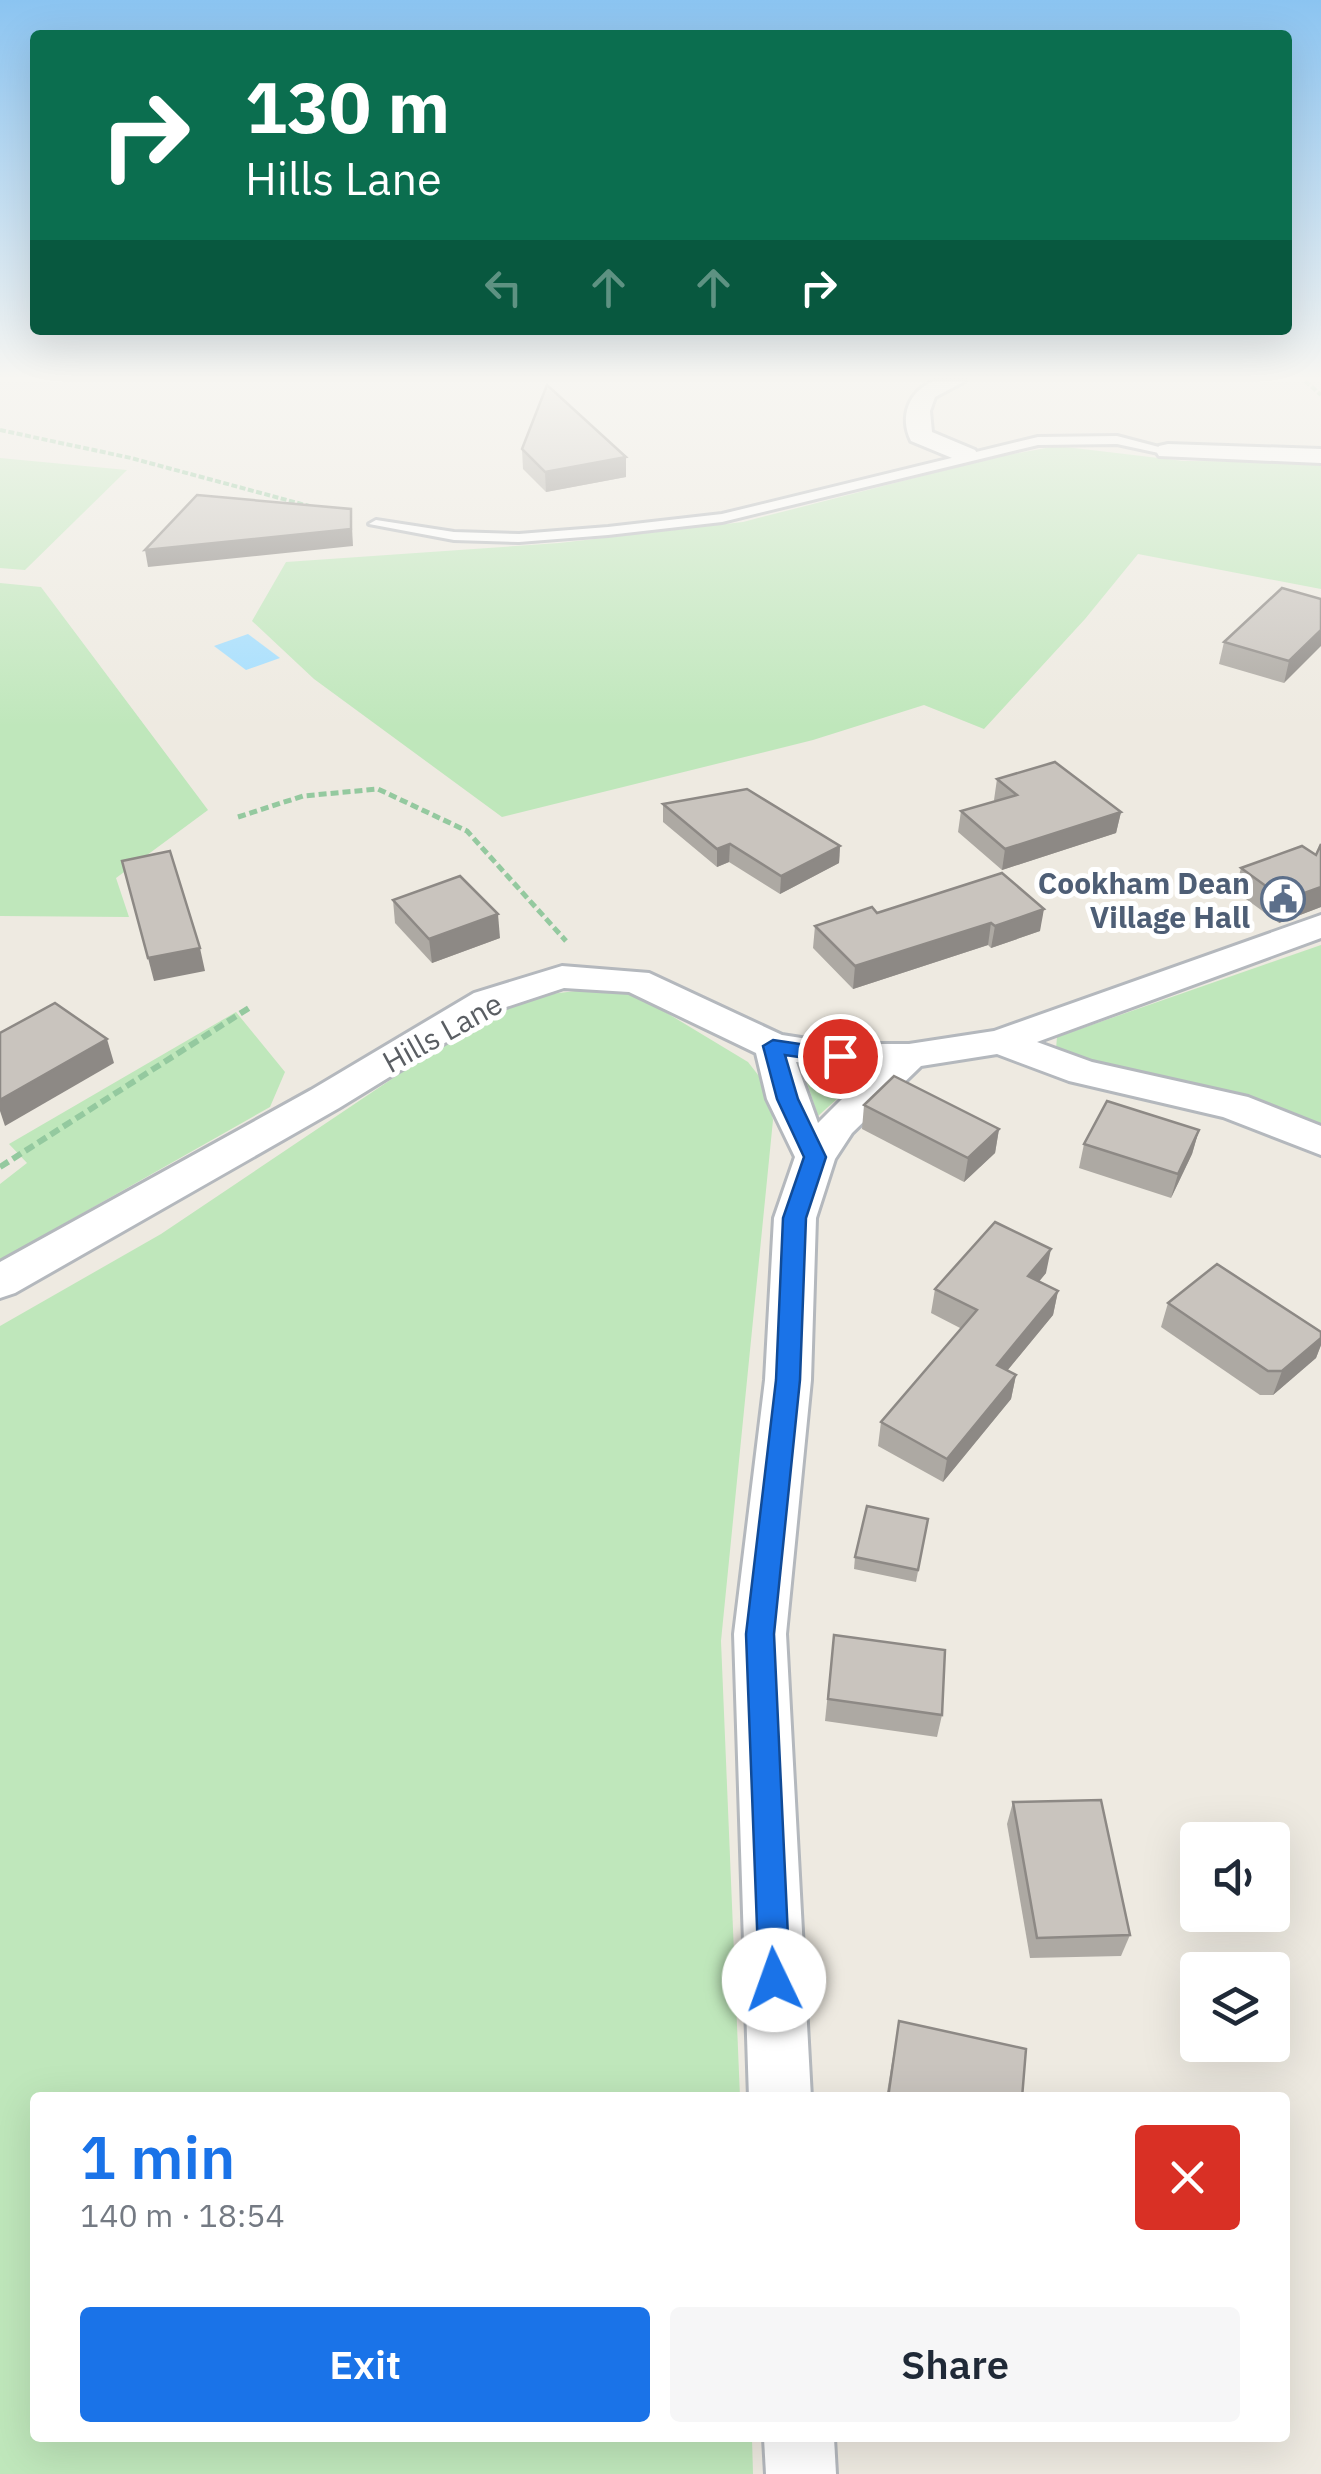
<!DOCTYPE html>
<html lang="en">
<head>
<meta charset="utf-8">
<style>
	:root { --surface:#fff; --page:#f6f6f7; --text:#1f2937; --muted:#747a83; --accent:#1a73e8 }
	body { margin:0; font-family:"IBM Plex Sans",sans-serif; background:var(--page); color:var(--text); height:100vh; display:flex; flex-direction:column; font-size:38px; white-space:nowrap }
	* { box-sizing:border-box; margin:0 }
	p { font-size:32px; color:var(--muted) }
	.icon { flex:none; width:55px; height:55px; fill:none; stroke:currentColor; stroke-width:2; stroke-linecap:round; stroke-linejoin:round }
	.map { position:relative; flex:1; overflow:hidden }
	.sheet { position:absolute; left:30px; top:2092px; width:1260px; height:350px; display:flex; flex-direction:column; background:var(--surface); border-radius:10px; box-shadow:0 10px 40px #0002 }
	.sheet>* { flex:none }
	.hud { position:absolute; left:30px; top:30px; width:1262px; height:305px; border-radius:10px; box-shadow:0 10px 40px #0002; background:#0b6e4f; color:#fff; overflow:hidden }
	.buttons { position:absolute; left:1180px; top:1822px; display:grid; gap:20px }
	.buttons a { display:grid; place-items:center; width:110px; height:110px; border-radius:10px; background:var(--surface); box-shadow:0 10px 40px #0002; font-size:50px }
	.pin { position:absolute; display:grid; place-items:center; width:85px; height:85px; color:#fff; margin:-42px; border:5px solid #fff; border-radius:50%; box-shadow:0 2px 10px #0007 }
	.me { position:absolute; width:110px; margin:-55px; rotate:357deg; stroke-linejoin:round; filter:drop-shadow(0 0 8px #0008) }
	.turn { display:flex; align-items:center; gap:35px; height:210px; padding:0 50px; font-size:45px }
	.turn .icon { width:130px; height:130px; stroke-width:2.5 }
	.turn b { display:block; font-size:70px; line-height:85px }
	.lanes { display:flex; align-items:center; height:95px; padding:0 50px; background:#0003; justify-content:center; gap:50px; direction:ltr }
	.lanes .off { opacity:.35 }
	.round { display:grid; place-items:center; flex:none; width:105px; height:105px; border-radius:10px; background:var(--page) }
	.overview { display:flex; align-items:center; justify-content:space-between; height:170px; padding:0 50px }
	h1 { font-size:60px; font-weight:600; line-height:75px; color:var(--accent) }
	.primary-button { display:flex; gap:20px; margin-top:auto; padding:20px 50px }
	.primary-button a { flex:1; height:115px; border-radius:10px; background:var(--accent); color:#fff; font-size:40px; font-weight:600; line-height:115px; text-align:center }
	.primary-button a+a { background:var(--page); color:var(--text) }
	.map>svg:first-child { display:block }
	.green { fill:#bfe7bb }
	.water { fill:#a0ddff }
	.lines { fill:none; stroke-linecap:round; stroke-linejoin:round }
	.lane-casing { stroke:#b4b8bd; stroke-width:6 }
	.street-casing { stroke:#b4b8bd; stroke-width:6 }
	.path-far2 { stroke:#94c99f; stroke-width:4; stroke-dasharray:6 2.5; stroke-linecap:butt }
	.path-far1 { stroke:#94c99f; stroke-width:5; stroke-dasharray:8 4; stroke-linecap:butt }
	.path { stroke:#94c99f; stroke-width:6; stroke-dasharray:10 5; stroke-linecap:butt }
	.lane { fill:#fff; fill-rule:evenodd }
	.street { fill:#fff; fill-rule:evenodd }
	.wall { fill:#ada9a3 }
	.shaded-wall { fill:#8d8985 }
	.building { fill:#c9c4be; stroke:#8d8985; stroke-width:2.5 }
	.route { fill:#1a73e8; stroke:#114b97; stroke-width:2.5 }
	.labels { text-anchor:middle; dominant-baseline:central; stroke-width:10; stroke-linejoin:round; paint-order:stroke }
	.service-label { font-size:30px; font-weight:bold; fill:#4e5e75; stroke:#fff; text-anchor:end }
	.street-label { font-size:30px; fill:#5a5e63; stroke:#fff }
</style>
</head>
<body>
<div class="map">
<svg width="1321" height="2474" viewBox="0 0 1321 2474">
	<rect width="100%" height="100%" fill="#eeeae1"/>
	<g class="green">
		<polygon points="1057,446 1184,461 1321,462 1321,589 1138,554 1085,619 984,729 924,705 813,740 502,817 314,679 252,621 286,562 559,543 743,522 996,457"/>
		<polygon points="0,458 127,470 25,570 0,568"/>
		<polygon points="0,583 41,587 208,810 116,878 129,917 0,916"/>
		<polygon points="1321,945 1321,1130 1071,1059 1056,1049 1057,1037"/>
		<polygon points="601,988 632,992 748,1062 766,1085 773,1120 721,1641 740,2097 35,2098 35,2438 752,2438 753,2474 0,2474 0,1326 161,1234 490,1013 542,995"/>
		<polygon points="236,1012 285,1072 270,1107 0,1260 0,1184 27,1163 9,1144"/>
		<polygon points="802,1068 866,1073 818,1116"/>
	</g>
	<polygon class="water" points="248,634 280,658 246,670 214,646"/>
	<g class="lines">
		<g class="lane-casing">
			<polygon id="lane" points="1117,436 1174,451 1168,455 1117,444 1038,445 722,522 608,535 519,542 454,540 369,524 376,520 454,532 519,534 608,527 722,514 1038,437"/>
		</g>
		<g class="street-casing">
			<g id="street">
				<path d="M934,381H965L935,397L930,411L932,432L975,450L978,455L975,460H957L911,441C899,416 909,391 934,381Z"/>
				<polygon points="1168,444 1321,449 1321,463 1159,456 1156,451 1159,446"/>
				<path d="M1321,915V938L1037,1042L1092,1062L1248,1097L1321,1126V1155L1223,1117L1069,1081L997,1054L921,1066L852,1133L835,1159L816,1218L811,1380L786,1634L811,2098H749L734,1634L765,1380L774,1218L795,1157L767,1099L756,1053L629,992L564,988L500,1009L339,1108L15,1293L0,1298V1262L311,1090L474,993L562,966L649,973L782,1035L840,1044H909L994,1031ZM796,1062L873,1068L818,1123Z"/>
				<polygon points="764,2438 834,2438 836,2474 766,2474"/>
			</g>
		</g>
		<g class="path-far2">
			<polyline points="1305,381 1321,395"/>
			<polyline points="0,430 131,458 309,506"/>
		</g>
		<polyline class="path-far1" points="238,817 303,796 378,789 467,831 566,941"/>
		<polyline class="path" points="0,1167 252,1006"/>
		<use href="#lane" class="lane"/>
		<use href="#street" class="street"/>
	</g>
	<g class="wall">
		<polygon points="522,449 626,477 546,492 523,469"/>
		<polygon points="1321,599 1284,683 1219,664 1224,642"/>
		<polygon points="997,779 1121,812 1116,833 1002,870 958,832 961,811 996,801 994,800"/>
		<polygon points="663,804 840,846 839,863 780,894 729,862 717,867 663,822"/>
		<polygon points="1241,868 1321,907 1279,923 1235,891"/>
		<polygon points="1002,873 1040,931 991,948 988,945 853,989 813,948 815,926 877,913"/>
		<polygon points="393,900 500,938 432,963 395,923"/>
		<polygon points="864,1105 999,1129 995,1153 964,1182 862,1129"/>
		<polygon points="1199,1130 1192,1154 1171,1198 1079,1168 1084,1144"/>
		<polygon points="1046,1273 1039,1281 1058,1291 1053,1315 1007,1371 1016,1375 1011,1399 943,1482 878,1446 881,1422 962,1329 931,1313 935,1289"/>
		<polygon points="1168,1303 1321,1332 1321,1345 1316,1358 1273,1395 1260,1395 1161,1327"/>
		<polygon points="928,1519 916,1582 854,1569 855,1557"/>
		<polygon points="834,1635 942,1715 937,1737 825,1721"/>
		<polygon points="1013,1802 1130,1935 1121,1956 1030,1958 1007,1824"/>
		<polygon points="899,2021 1022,2098 886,2098"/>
	</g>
	<g class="shaded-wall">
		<polygon points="626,457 626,477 546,492 545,472"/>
		<polygon points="351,509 353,546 148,567 145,550"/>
		<polygon points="1321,630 1321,646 1284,683 1289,661"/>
		<polygon points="1121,812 1116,833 1002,870 1005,849"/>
		<polygon points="730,844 729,862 717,867 717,849"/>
		<polygon points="840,846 839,863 780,894 781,876"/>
		<polygon points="1321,887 1321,907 1279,923 1285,900"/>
		<polygon points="1044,909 1040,931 991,948 995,926"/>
		<polygon points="498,914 500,938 432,963 429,939"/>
		<polygon points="991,923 988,945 853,989 855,966"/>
		<polygon points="200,948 205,971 154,981 148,958"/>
		<polygon points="107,1039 114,1063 5,1126 0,1111 0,1100"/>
		<polygon points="999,1129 995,1153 964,1182 968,1158"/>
		<polygon points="1199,1130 1192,1154 1171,1198 1178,1174"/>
		<polygon points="1051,1249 1046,1273 1024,1300 1028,1276"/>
		<polygon points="1058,1291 1053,1315 992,1389 997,1365"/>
		<polygon points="1321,1338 1321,1345 1316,1358 1273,1395 1282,1371"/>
		<polygon points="1016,1375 1011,1399 943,1482 947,1459"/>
	</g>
	<g class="building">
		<polygon points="547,385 626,457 545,472 522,449"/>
		<polygon points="197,495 351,509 351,529 145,550"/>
		<polygon points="1282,588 1321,599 1321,630 1289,661 1224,642"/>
		<polygon points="1055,762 1121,812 1005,849 961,811 1017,795 997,779"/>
		<polygon points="747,789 840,846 781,876 730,844 717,849 663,804"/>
		<polygon points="1321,844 1321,887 1285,900 1241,868 1302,846 1316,855"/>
		<polygon points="170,851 200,948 148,958 122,861"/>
		<polygon points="1002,873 1044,909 995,926 991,923 855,966 815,926 872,907 877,913"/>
		<polygon points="460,876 498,914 429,939 393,900"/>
		<polygon points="55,1003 107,1039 0,1100 0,1033"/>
		<polygon points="894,1076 999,1129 968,1158 864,1105"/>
		<polygon points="1107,1101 1199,1130 1178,1174 1084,1144"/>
		<polygon points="995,1222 1051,1249 1028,1276 1058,1291 997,1365 1016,1375 947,1459 881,1422 977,1310 935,1289"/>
		<polygon points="1217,1264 1321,1332 1321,1338 1282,1371 1268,1371 1168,1303"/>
		<polygon points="867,1506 928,1519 918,1570 855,1557"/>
		<polygon points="834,1635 945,1650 942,1715 828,1699"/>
		<polygon points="1101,1800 1130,1935 1037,1938 1013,1802"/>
		<polygon points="899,2021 1026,2049 1022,2098 888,2098"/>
	</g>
	<linearGradient id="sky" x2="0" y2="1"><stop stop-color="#8bc4f1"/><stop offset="0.52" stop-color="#f7f6f2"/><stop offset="1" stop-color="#f7f6f2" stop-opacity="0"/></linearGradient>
	<rect width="1321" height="727" fill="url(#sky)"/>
	<polygon class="route" points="773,1040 840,1050 851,1056 840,1063 785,1055 798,1099 826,1157 806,1218 800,1380 774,1634 790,1980 786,1991 774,1996 763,1991 759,1980 746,1634 776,1380 783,1218 804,1157 777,1099 763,1046"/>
	<defs>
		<g id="civic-ring" transform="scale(2.25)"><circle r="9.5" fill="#fff" stroke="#5c6f8a" stroke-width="1.5"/><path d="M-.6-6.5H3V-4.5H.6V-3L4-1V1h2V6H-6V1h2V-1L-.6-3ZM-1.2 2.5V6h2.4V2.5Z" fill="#5c6f8a"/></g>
	</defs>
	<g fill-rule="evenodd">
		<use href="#civic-ring" x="1283" y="899"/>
	</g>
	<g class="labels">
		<g class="service-label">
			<text x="1250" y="882">Cookham Dean<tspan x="1250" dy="34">Village Hall</tspan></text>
		</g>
		<g class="street-label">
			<text transform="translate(442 1032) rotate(-29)">Hills Lane</text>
		</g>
	</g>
</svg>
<div class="buttons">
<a><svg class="icon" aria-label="sound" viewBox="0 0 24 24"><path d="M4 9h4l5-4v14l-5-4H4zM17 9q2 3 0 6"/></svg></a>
<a><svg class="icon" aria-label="layers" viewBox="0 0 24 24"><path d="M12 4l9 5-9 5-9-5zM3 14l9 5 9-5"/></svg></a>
</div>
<div class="pin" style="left:840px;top:1056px;background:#d93025"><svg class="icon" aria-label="arrive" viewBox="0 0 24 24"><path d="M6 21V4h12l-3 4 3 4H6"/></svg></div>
<svg class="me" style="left:774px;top:1980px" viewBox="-20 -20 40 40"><circle r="19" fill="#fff"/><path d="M0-13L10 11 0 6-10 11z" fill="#1a73e8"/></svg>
<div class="hud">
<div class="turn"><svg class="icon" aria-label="right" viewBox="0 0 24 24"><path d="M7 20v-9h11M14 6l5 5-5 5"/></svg><div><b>130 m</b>Hills Lane</div></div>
<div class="lanes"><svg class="icon off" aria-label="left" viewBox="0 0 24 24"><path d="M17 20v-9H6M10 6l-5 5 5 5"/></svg><svg class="icon off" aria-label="ahead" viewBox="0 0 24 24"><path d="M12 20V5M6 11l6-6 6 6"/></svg><svg class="icon off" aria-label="ahead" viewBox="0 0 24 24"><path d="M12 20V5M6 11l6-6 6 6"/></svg><svg class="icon" aria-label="right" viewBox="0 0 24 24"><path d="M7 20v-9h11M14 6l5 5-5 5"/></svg></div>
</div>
<section class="sheet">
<div class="overview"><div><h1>1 min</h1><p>140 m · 18:54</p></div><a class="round" style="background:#d93025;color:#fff"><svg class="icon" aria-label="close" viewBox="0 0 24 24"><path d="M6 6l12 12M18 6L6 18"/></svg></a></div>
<div class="primary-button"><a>Exit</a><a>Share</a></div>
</section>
</div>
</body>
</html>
